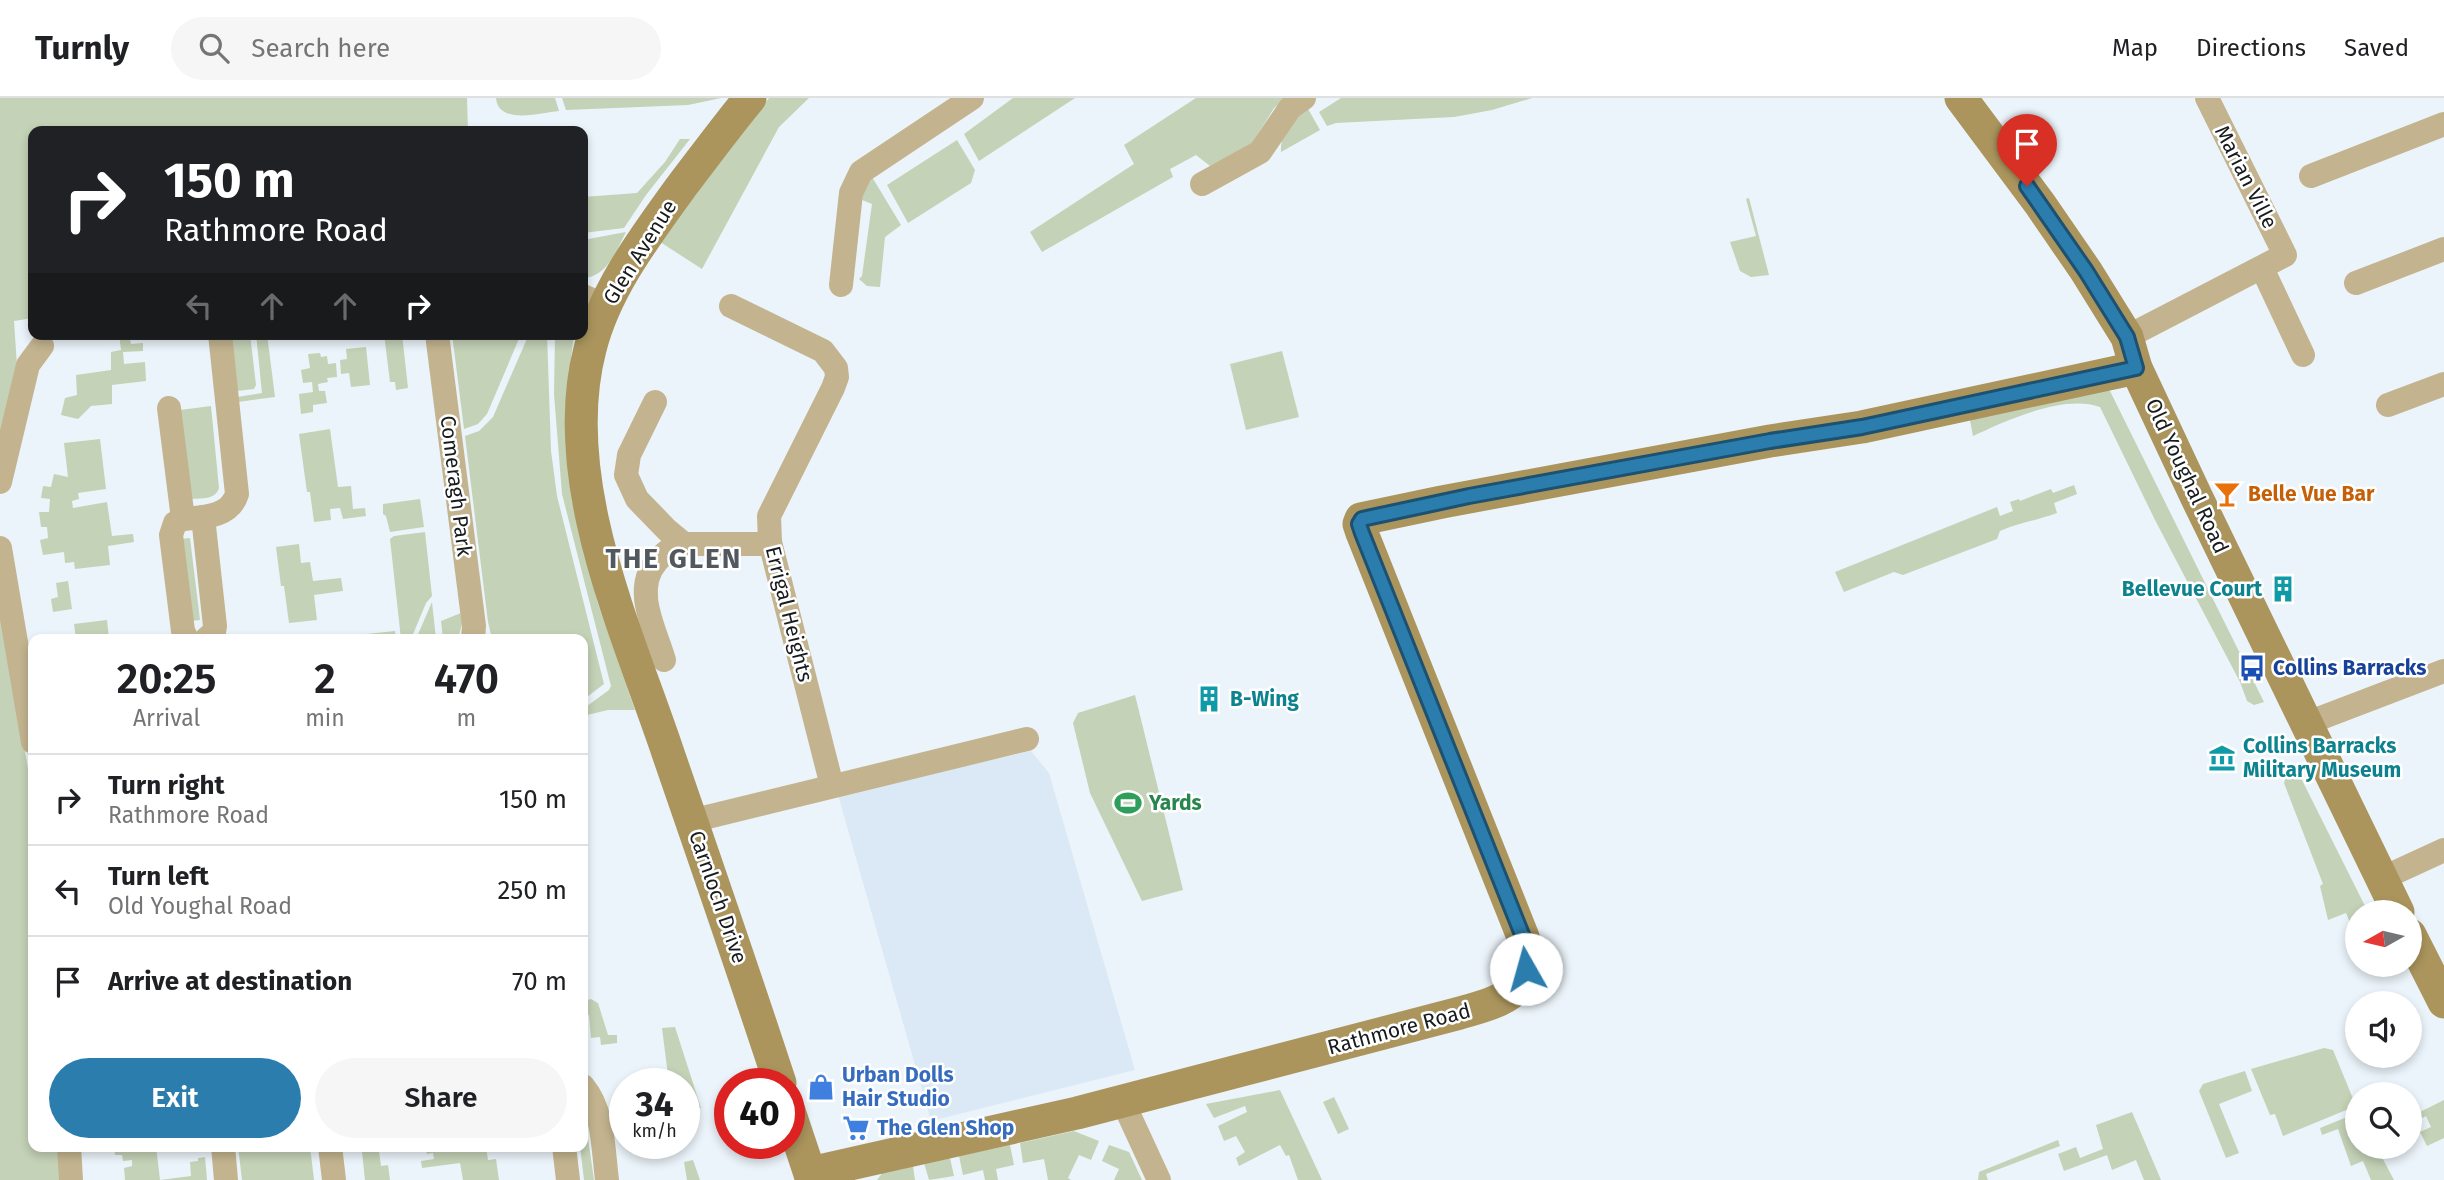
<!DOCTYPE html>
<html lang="en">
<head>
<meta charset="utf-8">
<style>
	:root { --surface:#fff; --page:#f6f6f6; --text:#202124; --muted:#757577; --line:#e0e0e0; --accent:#2b7dae }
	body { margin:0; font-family:"Fira Sans",sans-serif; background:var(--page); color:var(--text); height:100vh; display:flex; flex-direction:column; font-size:26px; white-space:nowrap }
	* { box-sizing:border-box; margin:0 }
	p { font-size:23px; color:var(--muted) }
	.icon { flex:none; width:38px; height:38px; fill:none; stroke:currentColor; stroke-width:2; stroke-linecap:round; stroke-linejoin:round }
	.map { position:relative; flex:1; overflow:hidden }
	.side { position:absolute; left:28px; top:536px; width:560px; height:518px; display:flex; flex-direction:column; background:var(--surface); border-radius:14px; box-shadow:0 4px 10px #0003 }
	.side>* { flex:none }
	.banner { position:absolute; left:28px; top:28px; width:560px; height:214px; border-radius:14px; box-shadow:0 4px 10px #0003; background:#202124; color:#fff; overflow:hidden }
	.needle { width:46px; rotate:262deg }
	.controls { position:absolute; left:2345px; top:802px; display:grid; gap:14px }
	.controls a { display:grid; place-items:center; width:77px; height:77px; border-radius:50%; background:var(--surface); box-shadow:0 4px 10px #0003; font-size:35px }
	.speed { position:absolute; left:609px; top:970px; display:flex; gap:14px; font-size:35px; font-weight:700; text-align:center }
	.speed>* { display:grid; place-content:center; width:91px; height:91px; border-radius:50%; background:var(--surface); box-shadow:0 4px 10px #0003; line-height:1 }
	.speed small { font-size:18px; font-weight:400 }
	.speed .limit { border:10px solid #d22; background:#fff; color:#111 }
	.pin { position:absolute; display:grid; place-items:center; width:60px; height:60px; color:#fff; margin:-72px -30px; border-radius:50% 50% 50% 0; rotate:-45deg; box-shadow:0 0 7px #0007 }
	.pin .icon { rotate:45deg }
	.me { position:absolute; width:77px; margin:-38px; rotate:353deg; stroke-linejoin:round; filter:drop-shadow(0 0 5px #0008) }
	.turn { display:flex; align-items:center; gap:24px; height:147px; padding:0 21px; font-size:32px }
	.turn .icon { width:91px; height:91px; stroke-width:2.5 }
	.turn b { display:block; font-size:49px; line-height:60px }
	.lanes { display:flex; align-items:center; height:66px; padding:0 21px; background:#0003; justify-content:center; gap:35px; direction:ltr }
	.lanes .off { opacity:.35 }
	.eta { display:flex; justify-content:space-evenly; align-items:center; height:119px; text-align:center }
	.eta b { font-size:42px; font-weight:600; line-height:49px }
	.action { display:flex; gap:14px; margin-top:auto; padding:14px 21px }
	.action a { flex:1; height:80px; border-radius:42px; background:var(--accent); color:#fff; font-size:28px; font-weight:600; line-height:80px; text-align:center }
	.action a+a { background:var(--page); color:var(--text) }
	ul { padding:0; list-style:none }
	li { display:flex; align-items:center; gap:21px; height:91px; padding:0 21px; border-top:2px solid var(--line) }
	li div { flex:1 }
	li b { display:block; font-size:26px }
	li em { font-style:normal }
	header { display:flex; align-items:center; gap:42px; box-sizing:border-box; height:98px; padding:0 35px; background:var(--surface); border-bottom:2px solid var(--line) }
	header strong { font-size:33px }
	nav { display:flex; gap:38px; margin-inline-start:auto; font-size:24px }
	.search { width:490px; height:63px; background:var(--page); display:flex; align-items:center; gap:18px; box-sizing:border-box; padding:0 24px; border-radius:38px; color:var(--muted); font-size:26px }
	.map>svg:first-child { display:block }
	.built { fill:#dae9f5 }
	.green { fill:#c4d2b7 }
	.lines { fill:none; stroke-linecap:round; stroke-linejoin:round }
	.street { stroke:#c3b48f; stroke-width:24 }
	.secondary { stroke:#ab955d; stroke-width:33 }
	.route-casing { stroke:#1c5171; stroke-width:18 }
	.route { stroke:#2b7dae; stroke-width:12 }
	.labels { text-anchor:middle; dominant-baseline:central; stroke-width:5; stroke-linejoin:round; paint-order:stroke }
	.street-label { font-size:21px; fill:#181b1d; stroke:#fff }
	.food-label { font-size:21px; font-weight:bold; fill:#c56008; stroke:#fff; text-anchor:start }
	.culture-label { font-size:21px; font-weight:bold; fill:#0d838f; stroke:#fff; text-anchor:start }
	.transit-label { font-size:21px; font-weight:bold; fill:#164399; stroke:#fff; text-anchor:start }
	.leisure-label { font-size:21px; font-weight:bold; fill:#27864d; stroke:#fff; text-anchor:start }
	.shop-label { font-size:21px; font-weight:bold; fill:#366cbe; stroke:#fff; text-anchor:start }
	.district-label { font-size:28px; font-weight:bold; letter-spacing:2px; fill:#51585e; stroke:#fff }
</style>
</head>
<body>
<header>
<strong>Turnly</strong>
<div class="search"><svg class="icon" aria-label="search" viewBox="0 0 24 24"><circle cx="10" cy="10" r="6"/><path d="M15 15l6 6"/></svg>Search here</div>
<nav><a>Map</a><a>Directions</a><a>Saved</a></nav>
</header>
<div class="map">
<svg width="2444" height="1082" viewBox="0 0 2444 1082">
	<rect width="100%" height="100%" fill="#ebf4fa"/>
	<polygon class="built" points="1031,653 1049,675 1135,972 931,1023 838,697"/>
	<g class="green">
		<polygon points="0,0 467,0 468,33 33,33 33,220 14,223 17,268 0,340"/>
		<path d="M496,0H555L559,13C540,15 498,27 496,0Z"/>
		<polygon points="562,0 721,0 688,7 566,12"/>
		<polygon points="769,0 809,0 779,29 702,171 657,142"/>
		<polygon points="1013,0 1075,0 979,63 964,36"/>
		<polygon points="1196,0 1287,0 1274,10 1251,47 1210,68 1196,57 1170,71 1173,79 1042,154 1030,134 1134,66 1124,47"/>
		<polygon points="1341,0 1532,0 1492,12 1454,19 1336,25 1327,28 1319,14"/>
		<path d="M1307,9L1320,32L1281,54C1280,34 1294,22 1307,9Z"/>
		<polygon points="680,41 690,41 646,97 624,130 583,135 583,99 637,95 665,64"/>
		<polygon points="957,42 975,72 971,85 908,125 887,87"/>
		<polygon points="872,79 901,127 885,139 880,189 867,188 859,181 862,178 872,106 857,100"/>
		<polygon points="1749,100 1769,177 1751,179 1740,173 1730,144 1756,138 1746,101"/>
		<path d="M626,134C616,153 607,179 583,180V142Z"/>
		<polygon points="119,236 129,236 131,246 143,245 143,253 123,254 124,266 145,264 146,283 112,287 112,306 91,308 78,321 61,317 65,300 77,297 76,277 111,272 111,254 121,252"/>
		<polygon points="229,236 250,236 256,287 254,291 237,293"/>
		<polygon points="256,236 267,236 275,299 238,304 237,299 262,295"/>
		<polygon points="384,236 402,236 408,290 396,292 395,284 390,284"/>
		<polygon points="452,236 521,236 487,316 478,326 464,331"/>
		<polygon points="529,236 547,236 551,353 557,398 604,586 583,602 583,541 492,541 488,524 465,338 479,333 493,319"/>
		<polygon points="555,236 574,236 565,310 565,346 573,406 598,506 635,612 608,612 583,618 583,611 609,592 611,588 562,396 554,296"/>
		<polygon points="366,249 370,287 351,289 349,275 341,276 340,262 347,261 346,251"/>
		<polygon points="1282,253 1299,319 1246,332 1230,266"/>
		<polygon points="320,255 321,259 327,258 328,266 336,265 337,279 327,280 328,284 318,286 319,293 325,293 327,305 313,307 313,314 301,316 299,296 313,294 312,284 303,285 301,272 310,270 308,256"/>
		<path d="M2107,288L2110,293L2264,604L2254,607L2247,603L2240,584L2155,422L2100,309C2064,296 2007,322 1973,338L1969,317Z"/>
		<path d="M211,308L219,390C215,402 202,400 191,401L180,312Z"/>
		<polygon points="330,331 338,389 351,388 353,411 365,410 366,418 343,421 340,410 330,411 331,422 314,424 310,394 307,394 299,336"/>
		<polygon points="100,341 106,391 78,395 79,401 72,403 73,410 107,404 112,438 133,436 134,444 108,448 110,467 75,471 74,464 65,465 64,454 43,457 40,442 48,440 47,429 41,429 39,414 49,414 50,401 41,400 43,388 51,389 54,376 68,379 64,345"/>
		<path d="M2074,387L2077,396L2054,405L2057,415C2038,422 2019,425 2000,433L1997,441L1903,477L1894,474L1844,494L1835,474L1997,409L2000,418L2013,413L2010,404L2019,401L2020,403L2051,391L2053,395Z"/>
		<polygon points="420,401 424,429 390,434 386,418 383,416 383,406"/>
		<polygon points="425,434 432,498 426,505 411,541 401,541 390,441 394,438"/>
		<polygon points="190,440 200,522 190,523 180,441"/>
		<polygon points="299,446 301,465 310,464 313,483 341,480 343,493 314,497 317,522 289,525 284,488 281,488 276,449"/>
		<polygon points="68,483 72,511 53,514 51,501 58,499 56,485"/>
		<polygon points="432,504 436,541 416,541"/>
		<polygon points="461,515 463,522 458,541 443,541 441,523"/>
		<polygon points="0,516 33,698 33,1048 63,1048 65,1082 0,1082"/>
		<polygon points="107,522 109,541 76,541 74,526"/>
		<polygon points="395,533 396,541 386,541 385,539 357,541 357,537"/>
		<polygon points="1135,597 1183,792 1142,803 1090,695 1073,625 1078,615"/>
		<polygon points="2298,674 2368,814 2357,814 2357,842 2346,815 2328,822 2320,788 2323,786 2284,685 2286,679"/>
		<polygon points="591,901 598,905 608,937 617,937 617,945 601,947 600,939 591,940 589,917 583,917 583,903"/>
		<polygon points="675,929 701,1010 684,1016 684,985 669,985 662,930"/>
		<polygon points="2324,950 2333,952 2356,1008 2283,1038 2275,1016 2270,1017 2251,971"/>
		<polygon points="2245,973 2252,993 2219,1006 2239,1055 2226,1060 2199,993 2203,986"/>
		<polygon points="1280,992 1322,1082 1298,1082 1289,1057 1286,1058 1280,1047 1239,1068 1236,1060 1245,1054 1236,1038 1224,1043 1218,1028 1247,1014 1245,1008 1214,1020 1206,1006"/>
		<polygon points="1334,999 1349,1031 1338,1036 1323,1004"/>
		<polygon points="2444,1002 2444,1040 2427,1048 2420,1034 2431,1029 2426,1018 2410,1026 2410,1019"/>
		<polygon points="2132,1014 2161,1082 2144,1082 2136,1062 2112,1072 2107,1057 2064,1073 2058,1056 2076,1049 2080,1060 2103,1051 2096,1027"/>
		<polygon points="2357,1015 2357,1048 2376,1048 2394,1082 2371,1082 2363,1063 2351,1068 2338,1031 2322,1037 2320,1030"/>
		<polygon points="583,1019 585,1019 594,1082 584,1082 580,1048 583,1048"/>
		<polygon points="1074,1033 1099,1043 1091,1062 1079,1057 1068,1080 1071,1082 1048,1082 1044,1061 1023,1065 1020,1045"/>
		<polygon points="2058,1042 2060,1048 1986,1076 1988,1082 1978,1082 1979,1074"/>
		<polygon points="1010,1047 1014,1067 996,1071 998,1082 985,1082 983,1072 963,1077 959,1058"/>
		<polygon points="1109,1047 1129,1054 1142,1082 1114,1082 1119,1071 1102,1063"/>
		<polygon points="114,1048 156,1048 160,1082 191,1078 190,1064 198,1063 198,1060 205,1059 207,1082 125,1082 124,1070 132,1068 132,1062 123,1063 122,1057 115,1057"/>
		<polygon points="238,1048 310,1048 314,1082 242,1082"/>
		<polygon points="425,1048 486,1048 488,1062 496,1061 499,1082 463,1082 460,1065 422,1070 421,1063 434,1061 433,1055 427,1056"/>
		<polygon points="379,1053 381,1068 388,1067 390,1082 365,1082 362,1054"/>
		<polygon points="950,1060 954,1078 929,1082 924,1065"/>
		<polygon points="693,1062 700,1082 687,1082 684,1064"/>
		<polygon points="913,1068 915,1082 877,1082 883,1074"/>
	</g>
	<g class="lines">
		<g class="street">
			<polyline points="2311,78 2444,26"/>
			<polyline points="1202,86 1260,54 1290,10 1304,0"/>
			<polyline points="2262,170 2303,257"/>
			<polyline points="2356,185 2444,151"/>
			<polyline points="841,187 851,95 861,74 972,0"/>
			<polyline points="583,198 605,208"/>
			<polyline points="731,208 823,253 836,270 837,279 833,290 769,418 770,444 832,688"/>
			<polyline points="437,236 474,528 473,541"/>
			<polyline points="2127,239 2285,157 2207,0"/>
			<polyline points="655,304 629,357 626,377 637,401 667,432 684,446 766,446 770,444"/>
			<polyline points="2388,307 2444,286"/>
			<polyline points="169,310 183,421 175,425 171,437 183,533 187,541"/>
			<polyline points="0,384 28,267 42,248"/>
			<polyline points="203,419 215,528 214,534 206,541"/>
			<path d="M183,421C204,419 230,419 237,396L220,236"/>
			<polyline points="0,450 33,644"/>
			<path d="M664,562C655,531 632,491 657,463C666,454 671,448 684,446"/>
			<polyline points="2305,626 2444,573"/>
			<polyline points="691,723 1027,641"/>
			<polyline points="2381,781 2444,752"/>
			<path d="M583,988C604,1013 603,1051 607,1082"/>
			<polyline points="1123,1004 1159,1082"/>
			<polyline points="69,1048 71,1082"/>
			<polyline points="223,1048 226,1082"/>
			<polyline points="330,1048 334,1082"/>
			<polyline points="564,1048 568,1082"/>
		</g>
		<g class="secondary">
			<path d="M750,0C726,29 704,59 681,89C645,139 605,191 590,251C556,382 627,533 668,655C706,765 744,875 780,985"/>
			<polyline points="1961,0 2040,106 2086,173 2127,239 2136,270 2196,398 2398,814"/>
			<polyline points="2410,837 2444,904"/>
			<polyline points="789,1013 812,1082"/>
			<path d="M810,1075L1077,1015L1460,915C1503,903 1539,893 1523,839L1362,435L1359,426L1361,421L1442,404L1770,343L1862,329L2136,270"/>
		</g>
	</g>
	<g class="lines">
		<g class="route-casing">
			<polyline id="route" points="1526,871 1528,855 1523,839 1362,435 1359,426 1362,421 1469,398 1770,343 1862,329 2136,270 2127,239 2086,173 2027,88"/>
		</g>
		<use href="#route" class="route"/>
	</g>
	<defs>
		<g id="bar-bare" transform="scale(2.1)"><path d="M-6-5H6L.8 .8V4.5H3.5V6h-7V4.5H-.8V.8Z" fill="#e8710a" stroke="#fff" stroke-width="2.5" paint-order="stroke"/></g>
		<g id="building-bare" transform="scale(2.1)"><path d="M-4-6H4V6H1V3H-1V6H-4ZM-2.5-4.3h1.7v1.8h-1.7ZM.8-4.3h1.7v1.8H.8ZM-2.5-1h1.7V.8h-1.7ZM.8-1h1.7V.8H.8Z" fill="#0f9aa8" stroke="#fff" stroke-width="2.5" paint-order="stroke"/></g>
		<g id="bus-bare" transform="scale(2.1)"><path d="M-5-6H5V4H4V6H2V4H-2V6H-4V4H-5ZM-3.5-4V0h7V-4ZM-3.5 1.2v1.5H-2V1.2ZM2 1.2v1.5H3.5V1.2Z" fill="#1a4fb4" stroke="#fff" stroke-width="2.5" paint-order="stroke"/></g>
		<g id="museum-bare" transform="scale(2.1)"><path d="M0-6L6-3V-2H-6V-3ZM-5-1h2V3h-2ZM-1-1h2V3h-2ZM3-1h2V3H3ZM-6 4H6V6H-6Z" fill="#0f9aa8" stroke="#fff" stroke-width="2.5" paint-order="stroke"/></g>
		<g id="stadium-bare" transform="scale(2.1)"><path d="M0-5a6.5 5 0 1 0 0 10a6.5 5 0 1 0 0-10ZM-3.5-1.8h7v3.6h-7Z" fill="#2e9e5b" stroke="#fff" stroke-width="2.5" paint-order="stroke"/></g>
		<g id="shop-bare" transform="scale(2.1)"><path d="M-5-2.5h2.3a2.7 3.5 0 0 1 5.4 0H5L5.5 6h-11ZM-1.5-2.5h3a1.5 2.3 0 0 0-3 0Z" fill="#3f7fe0" stroke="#fff" stroke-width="2.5" paint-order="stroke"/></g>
		<g id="supermarket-bare" transform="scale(2.1)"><path d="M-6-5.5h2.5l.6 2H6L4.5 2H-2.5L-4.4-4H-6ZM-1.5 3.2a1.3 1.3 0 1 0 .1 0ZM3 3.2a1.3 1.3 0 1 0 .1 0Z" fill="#3f7fe0" stroke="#fff" stroke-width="2.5" paint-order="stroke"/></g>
	</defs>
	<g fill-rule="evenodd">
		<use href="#bar-bare" x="2227" y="396"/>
		<use href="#building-bare" x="2283" y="491"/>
		<use href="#bus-bare" x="2252" y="570"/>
		<use href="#building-bare" x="1209" y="601"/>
		<use href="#museum-bare" x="2222" y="660"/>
		<use href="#stadium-bare" x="1128" y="705"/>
		<use href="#shop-bare" x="821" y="989"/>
		<use href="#supermarket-bare" x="856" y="1030"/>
	</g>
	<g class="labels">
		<g class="street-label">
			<text transform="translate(2246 79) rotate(63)">Marian Ville</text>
			<text transform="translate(640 154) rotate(-58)">Glen Avenue</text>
			<text transform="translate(2187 378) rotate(65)">Old Youghal Road</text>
			<text transform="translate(456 388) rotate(83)">Comeragh Park</text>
			<text transform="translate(789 516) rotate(76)">Errigal Heights</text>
			<text transform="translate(718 799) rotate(71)">Carnloch Drive</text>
			<text transform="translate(1399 931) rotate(-15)">Rathmore Road</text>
		</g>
		<g class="food-label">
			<text x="2248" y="396">Belle Vue Bar</text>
		</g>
		<g class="culture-label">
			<text x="2262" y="491" text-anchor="end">Bellevue Court</text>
			<text x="1230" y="601">B-Wing</text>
			<text x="2243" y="648">Collins Barracks<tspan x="2243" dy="24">Military Museum</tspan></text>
		</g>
		<g class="transit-label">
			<text x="2273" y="570">Collins Barracks</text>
		</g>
		<g class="leisure-label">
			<text x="1149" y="705">Yards</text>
		</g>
		<g class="shop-label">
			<text x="842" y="977">Urban Dolls<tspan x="842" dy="24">Hair Studio</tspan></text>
			<text x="877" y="1030">The Glen Shop</text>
		</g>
		<g class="district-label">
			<text x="674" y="460">THE GLEN</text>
		</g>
	</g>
</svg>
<div class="controls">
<a><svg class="needle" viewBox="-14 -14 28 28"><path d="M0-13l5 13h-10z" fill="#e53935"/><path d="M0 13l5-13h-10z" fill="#757577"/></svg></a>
<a><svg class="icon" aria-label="sound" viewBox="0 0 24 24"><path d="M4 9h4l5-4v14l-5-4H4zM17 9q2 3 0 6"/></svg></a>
<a><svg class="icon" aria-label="search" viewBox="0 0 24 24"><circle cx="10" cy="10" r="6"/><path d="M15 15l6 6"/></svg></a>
</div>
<div class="speed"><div>34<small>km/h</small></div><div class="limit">40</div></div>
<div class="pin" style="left:2027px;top:88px;background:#d93025"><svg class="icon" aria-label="arrive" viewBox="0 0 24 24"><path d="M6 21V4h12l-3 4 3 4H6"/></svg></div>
<svg class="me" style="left:1526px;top:871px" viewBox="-20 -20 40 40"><circle r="19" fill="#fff"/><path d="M0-13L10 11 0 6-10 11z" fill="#2b7dae"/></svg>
<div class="banner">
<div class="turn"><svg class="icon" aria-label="right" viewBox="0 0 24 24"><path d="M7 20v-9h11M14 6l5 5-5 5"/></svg><div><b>150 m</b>Rathmore Road</div></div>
<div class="lanes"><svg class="icon off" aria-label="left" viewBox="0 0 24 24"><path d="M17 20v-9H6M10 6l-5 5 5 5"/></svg><svg class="icon off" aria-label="ahead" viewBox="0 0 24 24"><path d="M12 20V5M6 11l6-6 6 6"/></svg><svg class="icon off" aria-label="ahead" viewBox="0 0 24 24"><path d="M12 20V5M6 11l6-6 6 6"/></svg><svg class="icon" aria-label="right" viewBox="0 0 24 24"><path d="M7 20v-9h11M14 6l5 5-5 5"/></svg></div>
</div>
<section class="side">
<div class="eta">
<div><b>20:25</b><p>Arrival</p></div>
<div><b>2</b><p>min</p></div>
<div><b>470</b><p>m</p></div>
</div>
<ul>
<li><svg class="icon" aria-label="right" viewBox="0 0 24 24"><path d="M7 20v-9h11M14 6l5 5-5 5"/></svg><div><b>Turn right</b><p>Rathmore Road</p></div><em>150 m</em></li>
<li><svg class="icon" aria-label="left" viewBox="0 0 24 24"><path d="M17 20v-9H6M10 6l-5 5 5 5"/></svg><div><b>Turn left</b><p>Old Youghal Road</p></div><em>250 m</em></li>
<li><svg class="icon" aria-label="arrive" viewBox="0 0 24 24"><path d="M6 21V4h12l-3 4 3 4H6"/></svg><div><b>Arrive at destination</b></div><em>70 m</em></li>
</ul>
<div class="action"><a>Exit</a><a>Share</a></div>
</section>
</div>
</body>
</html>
